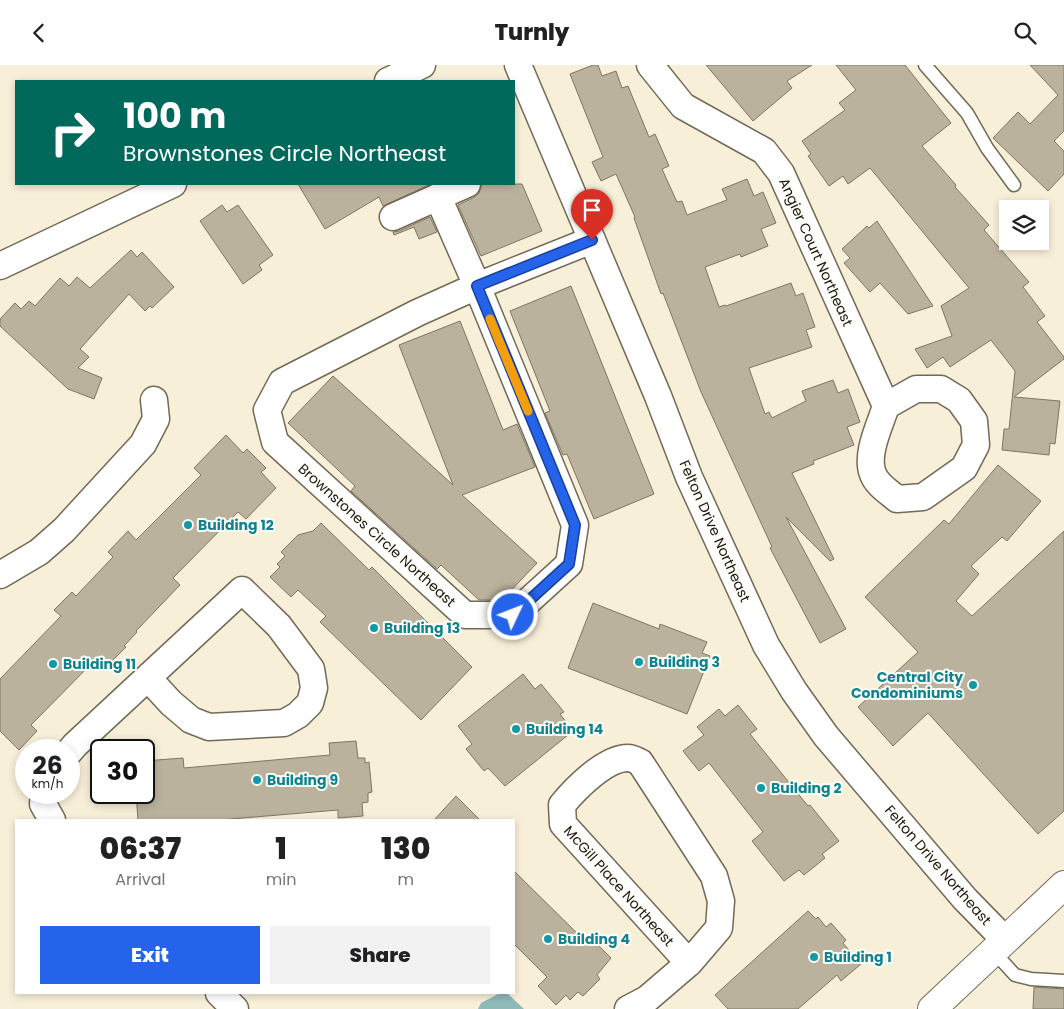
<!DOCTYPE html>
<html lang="en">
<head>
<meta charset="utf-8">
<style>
	:root { --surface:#fff; --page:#f2f2f2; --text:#202124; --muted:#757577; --accent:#2563eb }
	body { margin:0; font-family:Poppins,sans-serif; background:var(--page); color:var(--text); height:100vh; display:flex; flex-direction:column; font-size:19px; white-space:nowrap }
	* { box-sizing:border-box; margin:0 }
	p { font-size:16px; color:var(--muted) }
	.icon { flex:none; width:28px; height:28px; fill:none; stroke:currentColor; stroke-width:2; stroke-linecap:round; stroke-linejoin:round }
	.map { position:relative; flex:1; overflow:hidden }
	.panel { position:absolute; left:15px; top:754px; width:500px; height:175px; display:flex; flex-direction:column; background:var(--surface); border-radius:0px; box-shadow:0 2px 8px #0003 }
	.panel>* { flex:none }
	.top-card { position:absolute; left:15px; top:15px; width:500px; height:105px; border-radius:0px; box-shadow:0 2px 8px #0003; background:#00695c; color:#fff; overflow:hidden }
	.controls { position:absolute; left:999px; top:135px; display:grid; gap:10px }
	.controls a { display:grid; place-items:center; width:50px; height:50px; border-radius:0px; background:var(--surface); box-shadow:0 2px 8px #0003; font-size:25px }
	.speed { position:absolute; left:15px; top:674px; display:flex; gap:10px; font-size:25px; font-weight:700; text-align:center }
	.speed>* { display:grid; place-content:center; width:65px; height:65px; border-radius:50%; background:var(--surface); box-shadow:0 2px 8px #0003; line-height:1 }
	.speed small { font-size:12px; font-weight:400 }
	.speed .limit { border:2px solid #111; border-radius:8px; background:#fff; color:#111 }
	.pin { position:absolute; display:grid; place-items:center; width:42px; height:42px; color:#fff; margin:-51px -21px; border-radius:50% 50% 50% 0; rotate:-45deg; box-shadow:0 0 5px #0007 }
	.pin .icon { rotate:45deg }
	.me { position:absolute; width:55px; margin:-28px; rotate:47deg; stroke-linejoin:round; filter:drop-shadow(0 0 4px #0008) }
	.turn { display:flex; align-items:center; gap:18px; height:105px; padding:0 25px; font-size:22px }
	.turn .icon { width:65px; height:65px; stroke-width:2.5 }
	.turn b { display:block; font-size:35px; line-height:42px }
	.eta { display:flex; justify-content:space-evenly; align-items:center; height:85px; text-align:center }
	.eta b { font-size:30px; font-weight:800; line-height:35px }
	.button { display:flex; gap:10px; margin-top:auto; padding:10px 25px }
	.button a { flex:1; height:58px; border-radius:0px; background:var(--accent); color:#fff; font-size:20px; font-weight:800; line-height:58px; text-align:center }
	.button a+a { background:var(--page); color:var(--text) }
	header { display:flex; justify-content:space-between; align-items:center; height:65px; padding:0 25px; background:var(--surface); font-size:22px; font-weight:800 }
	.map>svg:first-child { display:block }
	.water { fill:#90b9ba }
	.building { fill:#bbb29d; stroke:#7e7662 }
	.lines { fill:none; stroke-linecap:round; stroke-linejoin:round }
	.service-casing { stroke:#726a56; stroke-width:15 }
	.minor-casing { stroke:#726a56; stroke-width:29 }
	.secondary-casing { stroke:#726a56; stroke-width:30 }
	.service { stroke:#fff; stroke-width:12 }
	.minor { stroke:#fff; stroke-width:26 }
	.secondary { stroke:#fff; stroke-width:28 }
	.route-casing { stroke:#184099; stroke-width:12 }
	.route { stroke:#2563eb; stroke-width:9 }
	.slow { stroke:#f59e0b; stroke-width:9 }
	.culture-dot { fill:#0f9aa8; stroke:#fefdf8; stroke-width:2 }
	.labels { text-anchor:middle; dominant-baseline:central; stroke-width:4; stroke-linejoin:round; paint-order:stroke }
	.street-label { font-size:14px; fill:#1a170f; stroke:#fefdf8 }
	.culture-label { font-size:14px; font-weight:bold; fill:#0d838f; stroke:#fefdf8; text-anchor:start }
</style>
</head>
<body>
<header><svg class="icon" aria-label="back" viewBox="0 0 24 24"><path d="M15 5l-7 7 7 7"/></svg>Turnly<svg class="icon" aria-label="search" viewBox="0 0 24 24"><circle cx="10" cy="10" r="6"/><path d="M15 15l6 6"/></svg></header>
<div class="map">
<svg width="1064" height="944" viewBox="0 0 1064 944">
	<rect width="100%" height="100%" fill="#f8efd9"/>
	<polygon class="water" points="500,928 507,928 524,944 478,944 481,938"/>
	<g class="building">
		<polygon points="593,0 598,0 602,11 616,6 622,23 628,21 649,72 655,69 669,101 662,104 677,137 682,136 687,150 727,135 722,124 747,114 754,131 763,127 776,158 761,164 768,181 741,192 740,189 705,202 719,242 725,240 726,241 791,218 796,231 803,228 815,262 806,265 812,282 749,303 765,349 769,347 772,353 806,336 802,326 833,315 838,328 848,324 860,357 847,362 854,380 813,396 814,399 792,408 834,494 830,496 786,452 846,564 820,578 770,483 772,482 701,327 663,228 661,229 634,153 635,152 616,109 601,116 592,97 603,92 570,9"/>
		<polygon points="706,0 812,0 787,16 792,23 753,56"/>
		<polygon points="836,0 905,0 951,58 922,81 956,120 955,122 989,160 984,165 1029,217 1023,222 1045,251 1037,257 1064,292 1064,294 1014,332 1060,336 1055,379 1050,378 1049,390 1002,385 1004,364 1009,364 1015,306 991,275 950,302 943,292 927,303 915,284 952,271 941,241 969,223 870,103 848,119 843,111 829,121 808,91 811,89 802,76 845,45 839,38 856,25"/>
		<polygon points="1030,0 1064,0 1064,66 1054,76 1064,86 1064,109 1048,126 993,73 1018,47 1030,59 1058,30"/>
		<polygon points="298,119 431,119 383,141 379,132 325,164"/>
		<polygon points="482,119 522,119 542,166 481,191 458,140 473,133 479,128"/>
		<polygon points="222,140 227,147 238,140 273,190 259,200 262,205 243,219 200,156"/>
		<polygon points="430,152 437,167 419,174 414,162 394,170 393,167 399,166"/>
		<polygon points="877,156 933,241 908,249 880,218 870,227 844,198 850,193 842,184 867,161 869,163"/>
		<polygon points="131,185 137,192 142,187 174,222 152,243 150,241 145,246 129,229 80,284 89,292 78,303 102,313 94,334 68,324 0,261 0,254 15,238 21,244 29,236 35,241 60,213 69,221 77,212 90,223"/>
		<polygon points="571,221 654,429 594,454 567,389 563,390 545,348 550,346 510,246"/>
		<polygon points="460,256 503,365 517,359 535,402 462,430 537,498 502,535 479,535 441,500 437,504 351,426 355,421 288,358 333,311 453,420 399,280"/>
		<polygon points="226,370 243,388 247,384 266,403 261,407 276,423 246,454 238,447 173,513 180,520 136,566 137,567 124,581 126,582 104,604 95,595 31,660 37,666 19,685 0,666 0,614 61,551 54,545 72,527 76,531 113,492 108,487 128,466 136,475 201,410 194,403"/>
		<polygon points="998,400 1041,436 1007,476 1002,472 971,501 979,509 956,536 972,551 1064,466 1064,746 1038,769 928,648 893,681 858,642 918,587 865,532 944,455 949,459"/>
		<polygon points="321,458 369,505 372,502 472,602 421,655 320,557 326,551 298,525 291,532 270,512 280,502 277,499 285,491 281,487 298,470 313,466"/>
		<polygon points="593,538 659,564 660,559 707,577 702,588 710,591 687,649 568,603"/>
		<polygon points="523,609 535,624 541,619 564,647 560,649 573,666 505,721 488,703 484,706 466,684 472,679 458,661"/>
		<polygon points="738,640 757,664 750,669 808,741 810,740 839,776 822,789 825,793 804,810 799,805 784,816 752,776 763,767 709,698 699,706 683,686 704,670 697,662 719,644 725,651"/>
		<polygon points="356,676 358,693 365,693 365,698 369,697 372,727 368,728 368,737 362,738 363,751 338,753 338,745 219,755 138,755 136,728 144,728 144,696 183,693 184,703 330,690 329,678"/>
		<polygon points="456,731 480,755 434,755"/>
		<polygon points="514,806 585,876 589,871 611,893 597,910 600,914 583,931 578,927 570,935 566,930 556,940 538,921 547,912 514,879"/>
		<polygon points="808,846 816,854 818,852 826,862 831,858 846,875 843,878 861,899 841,916 837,910 798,944 728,944 715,930"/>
		<polygon points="1034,922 1064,924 1064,944 1033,944"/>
	</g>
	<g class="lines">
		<g class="service-casing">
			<g id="service">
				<polyline points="925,0 967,48 987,83 1014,120"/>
				<polyline points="993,886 1015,910 1031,914 1064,916"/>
			</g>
		</g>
		<g class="minor-casing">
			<g id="minor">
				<polyline points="518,0 658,331 689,412 766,580 794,626 826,671 965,834 1005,875"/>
				<path d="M650,0L683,41L764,86L781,108L886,341C880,360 865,390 873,409C877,420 889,427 897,434L923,432L964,403L976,380L974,356L959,335L941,324H916L886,341"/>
				<polyline points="388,16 422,0"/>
				<polyline points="438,132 477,221 575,460 569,499 513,550 465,550 275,377 267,345 282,317 417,248 477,221 592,175"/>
				<polyline points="393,152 467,119"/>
				<polyline points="0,201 173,119"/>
				<polyline points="0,510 39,487 64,465 143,379 156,354 154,335"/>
				<polyline points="69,687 75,680 242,525 279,561 311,604 314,623 310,638 298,650 284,658 209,662 191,655 171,638 148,613"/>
				<polyline points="44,728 43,739 52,755"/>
				<polyline points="219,928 235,944"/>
				<path d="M628,944L647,934L689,898L719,863L721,836L714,811L640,697C637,696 632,693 629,693C606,692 575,724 562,740L563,759L689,898"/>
			</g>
		</g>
		<g class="secondary-casing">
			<polyline id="secondary" points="932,944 1064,820"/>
		</g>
		<use href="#service" class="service"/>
		<use href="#minor" class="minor"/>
		<use href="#secondary" class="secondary"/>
	</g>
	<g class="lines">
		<g class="route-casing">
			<polyline id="route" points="513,550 569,499 575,460 477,221 592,175"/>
		</g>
		<use href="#route" class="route"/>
		<polyline class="slow" points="490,254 528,346"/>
	</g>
	<g class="culture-dot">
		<circle cx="188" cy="460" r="5"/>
		<circle cx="374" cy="563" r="5"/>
		<circle cx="639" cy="597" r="5"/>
		<circle cx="53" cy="599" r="5"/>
		<circle cx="973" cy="620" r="5"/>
		<circle cx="516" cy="664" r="5"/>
		<circle cx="257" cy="715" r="5"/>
		<circle cx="761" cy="723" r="5"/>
		<circle cx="548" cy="874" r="5"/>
		<circle cx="814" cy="892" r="5"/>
	</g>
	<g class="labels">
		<g class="street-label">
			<text transform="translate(816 187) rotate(66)">Angier Court Northeast</text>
			<text transform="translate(715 466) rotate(66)">Felton Drive Northeast</text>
			<text transform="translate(377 470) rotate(42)">Brownstones Circle Northeast</text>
			<text transform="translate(938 800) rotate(49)">Felton Drive Northeast</text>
			<text transform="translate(619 821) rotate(48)">McGill Place Northeast</text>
		</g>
		<g class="culture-label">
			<text x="198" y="460">Building 12</text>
			<text x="384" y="563">Building 13</text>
			<text x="649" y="597">Building 3</text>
			<text x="63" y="599">Building 11</text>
			<text x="963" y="612" text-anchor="end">Central City<tspan x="963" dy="16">Condominiums</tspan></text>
			<text x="526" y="664">Building 14</text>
			<text x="267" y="715">Building 9</text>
			<text x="771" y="723">Building 2</text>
			<text x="558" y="874">Building 4</text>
			<text x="824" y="892">Building 1</text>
		</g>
	</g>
</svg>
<div class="controls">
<a><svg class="icon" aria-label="layers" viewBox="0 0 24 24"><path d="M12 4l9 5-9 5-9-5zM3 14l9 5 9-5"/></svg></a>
</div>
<div class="speed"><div>26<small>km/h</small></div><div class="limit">30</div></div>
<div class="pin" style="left:592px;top:175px;background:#d93025"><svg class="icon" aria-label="arrive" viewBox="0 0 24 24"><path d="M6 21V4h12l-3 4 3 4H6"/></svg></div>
<svg class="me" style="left:513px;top:550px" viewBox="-20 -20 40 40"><circle r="17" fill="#2563eb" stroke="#fff" stroke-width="3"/><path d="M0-11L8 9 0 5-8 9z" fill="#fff"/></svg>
<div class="top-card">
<div class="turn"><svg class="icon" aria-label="right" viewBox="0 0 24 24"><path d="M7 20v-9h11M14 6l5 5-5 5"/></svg><div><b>100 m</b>Brownstones Circle Northeast</div></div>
</div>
<section class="panel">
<div class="eta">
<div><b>06:37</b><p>Arrival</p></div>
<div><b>1</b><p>min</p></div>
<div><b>130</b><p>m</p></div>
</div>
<div class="button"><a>Exit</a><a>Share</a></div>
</section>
</div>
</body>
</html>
